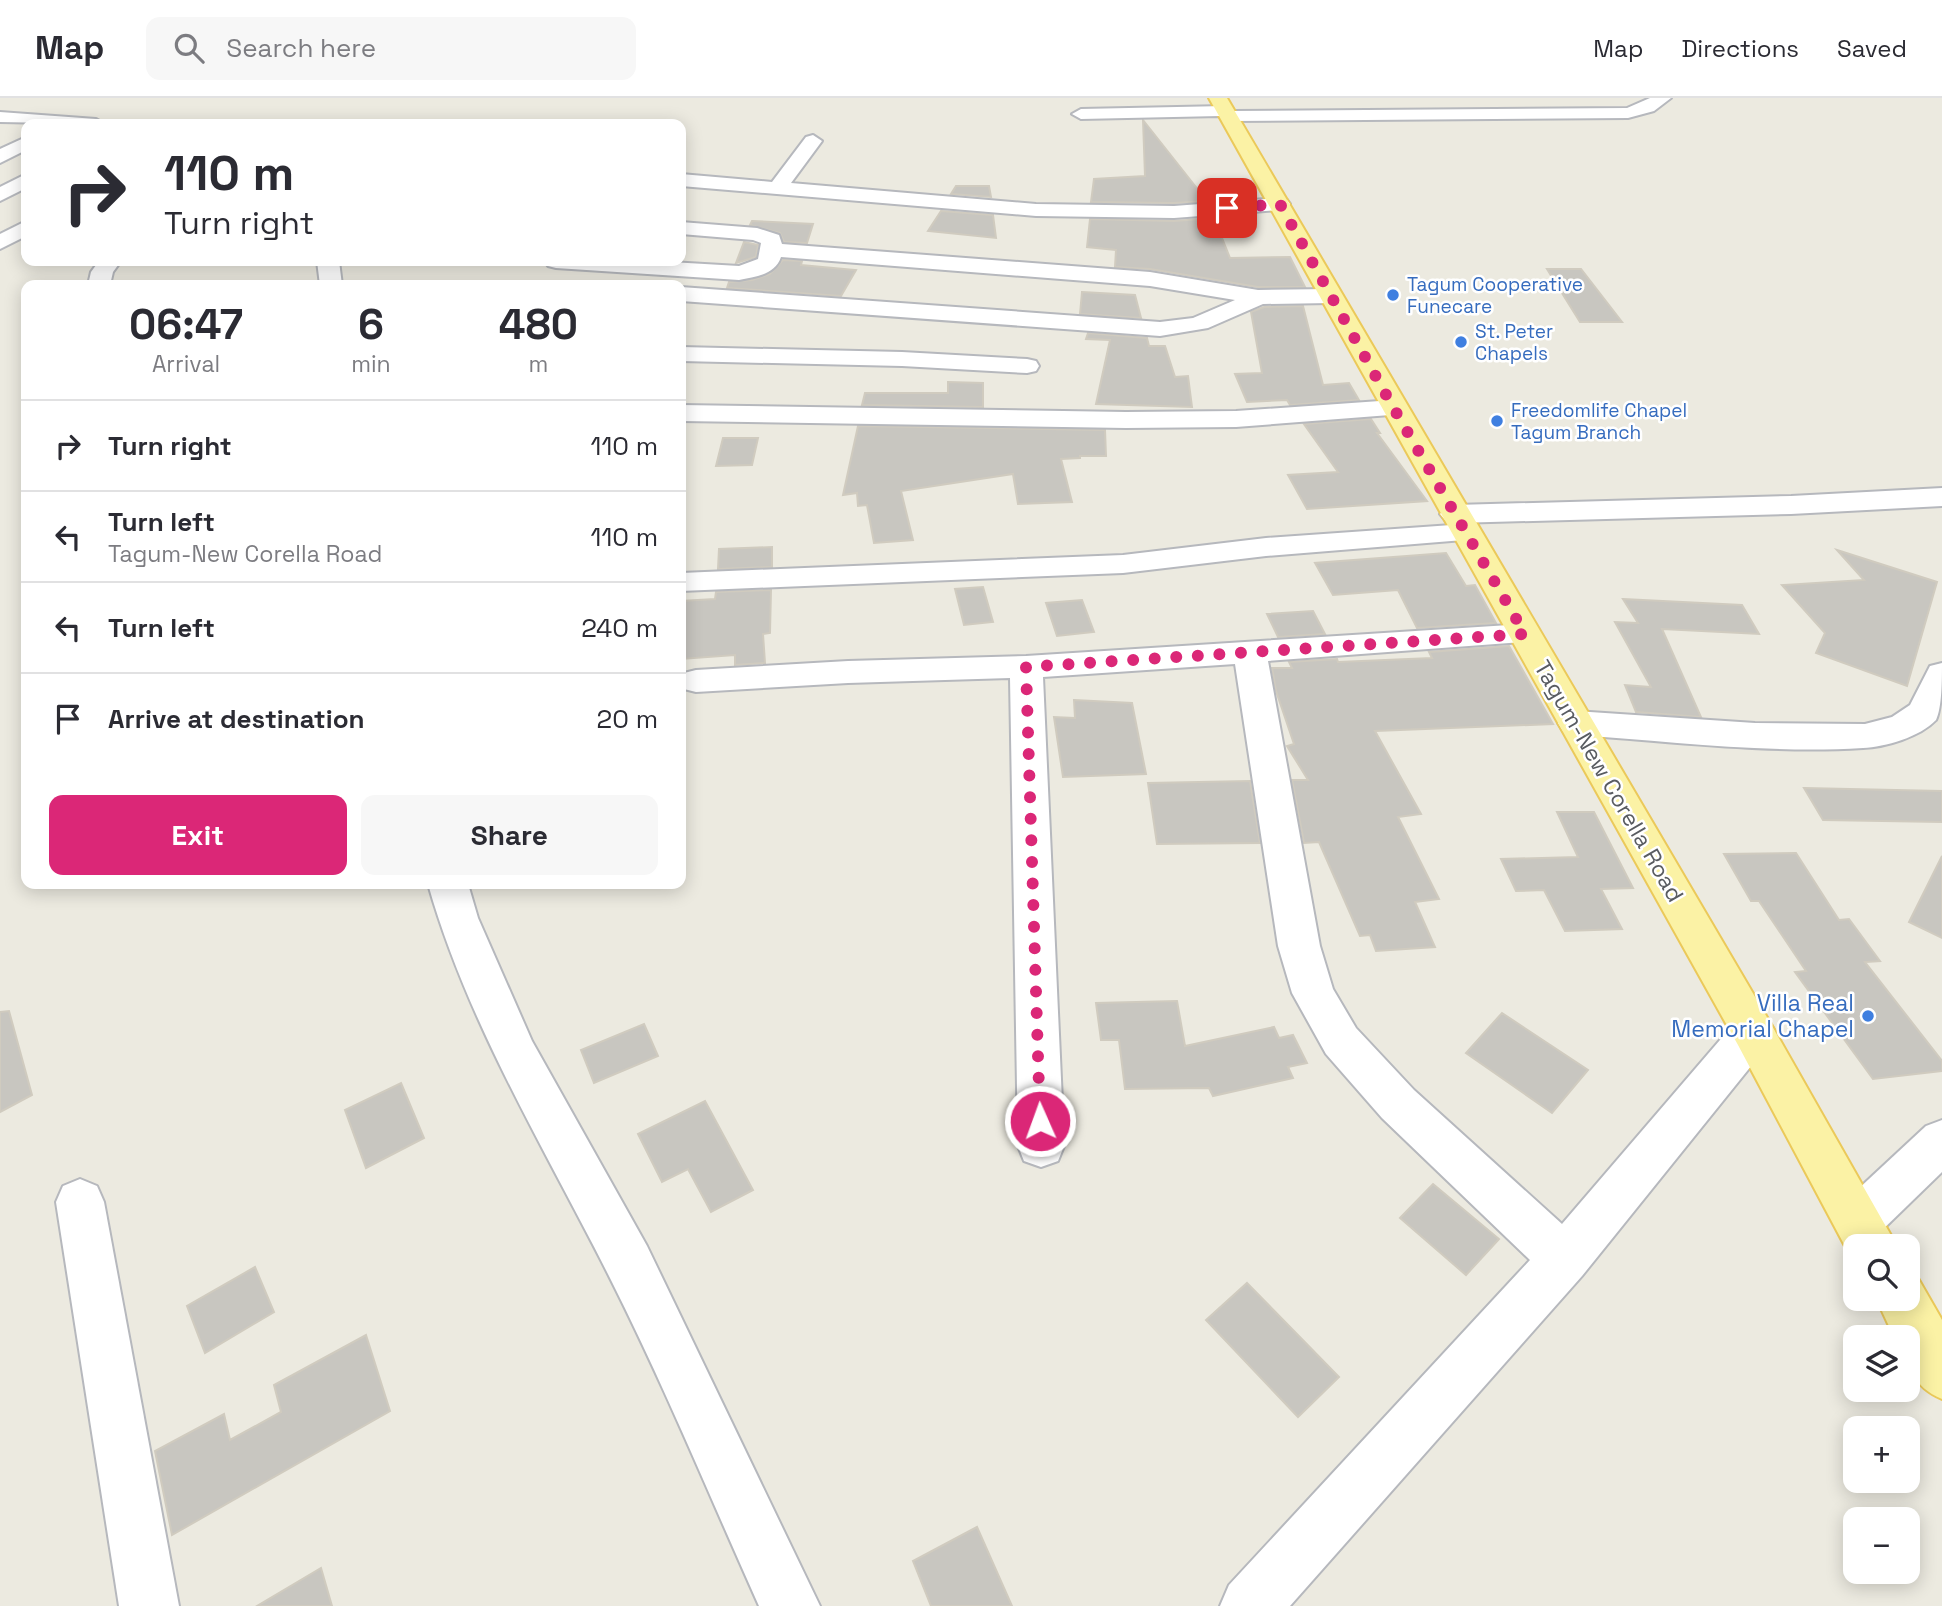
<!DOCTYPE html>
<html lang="en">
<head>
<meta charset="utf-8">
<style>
	:root { --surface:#fff; --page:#f7f7f7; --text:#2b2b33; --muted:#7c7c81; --line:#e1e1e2; --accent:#db2777 }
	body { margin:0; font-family:"Space Grotesk",sans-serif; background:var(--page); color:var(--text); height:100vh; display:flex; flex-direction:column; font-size:26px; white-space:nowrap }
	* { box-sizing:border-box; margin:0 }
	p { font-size:23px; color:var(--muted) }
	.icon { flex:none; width:38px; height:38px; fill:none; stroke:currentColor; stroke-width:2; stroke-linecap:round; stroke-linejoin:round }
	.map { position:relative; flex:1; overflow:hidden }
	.side { position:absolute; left:21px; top:182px; width:665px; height:609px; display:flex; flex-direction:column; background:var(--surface); border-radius:14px; box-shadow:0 4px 18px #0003 }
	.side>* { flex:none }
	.banner { position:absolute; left:21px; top:21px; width:665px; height:147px; border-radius:14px; box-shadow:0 4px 18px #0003; background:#fff; color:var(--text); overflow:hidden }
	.fabs { position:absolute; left:1843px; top:1136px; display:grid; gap:14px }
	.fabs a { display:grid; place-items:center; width:77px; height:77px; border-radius:14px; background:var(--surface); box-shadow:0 4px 18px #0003; font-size:35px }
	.pin { position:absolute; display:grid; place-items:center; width:60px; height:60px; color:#fff; margin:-30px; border-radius:14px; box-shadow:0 4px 10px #0006 }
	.me { position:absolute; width:77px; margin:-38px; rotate:358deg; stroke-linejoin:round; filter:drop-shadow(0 0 5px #0008) }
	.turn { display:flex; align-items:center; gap:24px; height:147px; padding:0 28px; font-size:32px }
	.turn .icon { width:91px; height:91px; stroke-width:2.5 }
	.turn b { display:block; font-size:49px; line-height:60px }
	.eta { display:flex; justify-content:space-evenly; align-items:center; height:119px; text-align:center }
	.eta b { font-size:42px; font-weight:700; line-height:49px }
	.primary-button { display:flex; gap:14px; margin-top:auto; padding:14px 28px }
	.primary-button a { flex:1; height:80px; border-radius:14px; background:var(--accent); color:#fff; font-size:28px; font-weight:700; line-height:80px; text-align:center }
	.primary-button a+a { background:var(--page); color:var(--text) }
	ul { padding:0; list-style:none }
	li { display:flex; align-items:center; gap:21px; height:91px; padding:0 28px; border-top:2px solid var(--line) }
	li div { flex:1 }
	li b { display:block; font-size:26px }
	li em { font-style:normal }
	header { display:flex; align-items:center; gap:42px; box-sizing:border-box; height:98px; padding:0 35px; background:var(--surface); border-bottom:2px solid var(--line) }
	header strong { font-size:33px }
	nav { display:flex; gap:38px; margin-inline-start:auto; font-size:24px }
	.search { width:490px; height:63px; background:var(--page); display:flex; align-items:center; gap:18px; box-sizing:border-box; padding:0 24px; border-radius:14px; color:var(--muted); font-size:26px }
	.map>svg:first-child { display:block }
	.building { fill:#c8c6c0; stroke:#d0cbbf; stroke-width:2 }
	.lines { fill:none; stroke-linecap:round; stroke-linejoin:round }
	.minor-casing { stroke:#b6b8bd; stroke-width:4 }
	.major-casing { stroke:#ebc95a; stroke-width:4 }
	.minor { fill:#fff; fill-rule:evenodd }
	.major { fill:#fbf2a5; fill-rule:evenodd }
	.route { stroke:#db2777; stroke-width:12; stroke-dasharray:0 21.6 }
	.shop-dot { fill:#3f7fe0; stroke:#fff; stroke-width:2.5 }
	.labels { text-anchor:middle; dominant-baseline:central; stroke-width:5; stroke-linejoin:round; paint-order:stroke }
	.far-shop-label { font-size:19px; fill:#366cbe; stroke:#fff; text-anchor:start }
	.street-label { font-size:23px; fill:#595c61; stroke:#fff }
	.shop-label { font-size:23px; fill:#366cbe; stroke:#fff; text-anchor:end }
</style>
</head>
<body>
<header>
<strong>Map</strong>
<div class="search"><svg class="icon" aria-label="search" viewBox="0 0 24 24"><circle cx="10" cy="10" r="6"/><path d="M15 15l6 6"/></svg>Search here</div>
<nav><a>Map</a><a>Directions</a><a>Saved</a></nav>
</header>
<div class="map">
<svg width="1942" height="1508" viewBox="0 0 1942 1508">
	<rect width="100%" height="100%" fill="#eceae0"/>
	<g class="building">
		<polygon points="1143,22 1207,103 1174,105 1091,104 1094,81 1145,78"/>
		<polygon points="956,88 989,88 991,99 951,96"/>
		<polygon points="941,113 993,117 996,140 928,133"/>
		<polygon points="1214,120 1230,160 1290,159 1305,189 1258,189 1150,171 1115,169 1116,152 1087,149 1090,121 1174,123"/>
		<polygon points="752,123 813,126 807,145 784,144 780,135 750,127"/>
		<polygon points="744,144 758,147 756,159 736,165"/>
		<polygon points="783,162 802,163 801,167 856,172 841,198 727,190 729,184 752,182 770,176"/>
		<polygon points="1547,171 1581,171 1622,224 1580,224"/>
		<polygon points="1082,194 1135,197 1141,220 1080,216"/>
		<polygon points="1303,208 1323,287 1349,285 1359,302 1290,307 1287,302 1247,304 1235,276 1262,275 1251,214 1264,209"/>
		<polygon points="1088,235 1147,240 1149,248 1165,248 1175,279 1188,278 1192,309 1096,306 1110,242 1086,241"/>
		<polygon points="948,284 983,285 983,309 862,307 865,295 948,295"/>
		<polygon points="1371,321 1380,335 1377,335 1427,403 1307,411 1288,377 1338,374 1304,326"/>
		<polygon points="858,328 1105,332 1106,358 1080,358 1080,360 1061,361 1072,404 1018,406 1013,376 901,393 913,442 874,445 867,407 858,408 857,395 843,397"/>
		<polygon points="723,340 758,340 752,367 716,368"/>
		<polygon points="772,449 772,469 718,471 719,451"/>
		<polygon points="1837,452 1937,484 1907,588 1816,555 1825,535 1782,487 1864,482"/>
		<polygon points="1446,455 1466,488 1475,487 1496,525 1417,530 1398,492 1333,497 1315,465"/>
		<polygon points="983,489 993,524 964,527 955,491"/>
		<polygon points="771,492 770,535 763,536 765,565 735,567 735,557 681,561 681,503 715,501 716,494"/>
		<polygon points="1623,501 1742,507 1759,536 1662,531 1701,619 1636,614 1625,587 1651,589 1615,524 1638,525"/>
		<polygon points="1082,502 1094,534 1057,538 1046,505"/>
		<polygon points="1313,513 1325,536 1278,539 1267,516"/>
		<polygon points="1509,548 1553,626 1375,633 1421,716 1398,719 1439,801 1415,804 1435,849 1376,853 1370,837 1360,838 1319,744 1304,745 1292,682 1308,682 1287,648 1294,646 1276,593 1272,570 1292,570 1289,564 1337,561 1338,564 1432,560 1429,554"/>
		<polygon points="1074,602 1132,605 1146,676 1063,679 1054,619 1075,620"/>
		<polygon points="1250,683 1260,745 1157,746 1148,685"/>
		<polygon points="1804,690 1942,693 1942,724 1823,722"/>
		<polygon points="1557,714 1594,714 1633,790 1601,791 1622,831 1565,833 1544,792 1516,793 1501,761 1578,759"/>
		<polygon points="1796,755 1839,822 1849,821 1880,863 1865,864 1942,963 1942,973 1873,981 1795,874 1806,873 1759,803 1751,803 1724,756"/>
		<polygon points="1942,758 1942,840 1909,824"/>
		<polygon points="1177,903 1185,948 1274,929 1279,940 1293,937 1307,965 1288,969 1293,980 1213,998 1209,990 1125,991 1119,942 1101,942 1096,905"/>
		<polygon points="9,913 32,997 0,1014 0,914"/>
		<polygon points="1502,915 1588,972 1552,1015 1466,955"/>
		<polygon points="644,926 658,958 594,985 581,952"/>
		<polygon points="401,985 424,1040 366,1070 345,1012"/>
		<polygon points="705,1003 753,1092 711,1114 688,1071 662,1084 638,1036"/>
		<polygon points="1433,1086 1499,1141 1466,1177 1400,1120"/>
		<polygon points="255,1169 274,1214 205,1255 187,1208"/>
		<polygon points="1247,1185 1339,1279 1298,1319 1206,1222"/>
		<polygon points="366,1237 390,1313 172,1437 155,1353 224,1316 230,1342 281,1314 274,1287"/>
		<polygon points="977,1429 1012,1508 931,1508 913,1463"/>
		<polygon points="321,1470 332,1508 257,1508"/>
	</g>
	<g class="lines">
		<g class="minor-casing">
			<g id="minor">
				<polygon points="1650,0 1671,0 1654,13 1628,20 1229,23 1220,18 1081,21 1072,16 1081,11 1225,8 1234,13 1627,10"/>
				<polygon points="0,14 96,21 105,26 0,24"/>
				<polygon points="813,37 822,43 791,85 1036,106 1174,108 1280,100 1287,102 1290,106 1287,110 1280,112 1174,120 1036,118 681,88 681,76 772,84 806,39"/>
				<polygon points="26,39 26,52 0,65 0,51"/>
				<polygon points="26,76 26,90 0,103 0,89"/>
				<polygon points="26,123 26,138 0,151 0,136"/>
				<path d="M681,124L757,130L779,137L782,146L1150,174L1258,192L1331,191L1339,193L1342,198L1339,203L1331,205L1263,206L1208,230L1160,238L681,203V189L1160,224L1193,220L1235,202L1150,188L781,159C775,177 755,179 739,182L556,170L548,168L545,163H653L739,168L758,161L761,145L753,142L681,136Z"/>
				<polygon points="99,163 121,163 113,174 110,187 88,187 91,174"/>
				<polygon points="317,163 339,163 342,187 320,187"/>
				<polygon points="681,249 902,254 1027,261 1036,263 1039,268 1036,273 1027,275 902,268 681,263"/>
				<polygon points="1394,302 1403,304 1407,310 1403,316 1236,329 1126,330 681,323 681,307 1126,314 1236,313"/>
				<polygon points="1942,390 1942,408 1791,416 1455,425 1445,422 1440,416 1445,410 1455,407 1791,398"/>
				<polygon points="1466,426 1476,429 1481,435 1476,441 1266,458 1123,475 681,493 681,475 1123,457 1266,440"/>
				<polygon points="1525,526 1536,529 1541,536 1536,543 1268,563 1320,848 1333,891 1356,930 1414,992 1562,1126 1738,921 1753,916 1768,921 1775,934 1768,947 1582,1178 1290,1508 1220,1508 1229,1487 1530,1162 1382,1020 1326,956 1292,895 1278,848 1235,566 1043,579 1064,1048 1058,1063 1041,1069 1024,1063 1018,1048 1010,580 848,585 696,594 684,591 681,580 684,575 696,572 848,563 1026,558"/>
				<path d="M1942,565C1942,581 1942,610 1936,622C1920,639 1885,649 1863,650C1767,656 1670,643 1575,637L1563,633L1558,625L1563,617L1575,613L1755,625L1865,626L1892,619L1910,607L1930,568Z"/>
				<path d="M428,786H468L478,820L532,943L647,1148L820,1508H759C710,1399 664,1287 610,1180C545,1051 468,926 428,786Z"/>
				<polygon points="1942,1022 1942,1074 1875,1139 1858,1146 1841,1139 1834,1123 1841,1107 1926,1028"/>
				<polygon points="80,1081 97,1088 104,1104 179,1508 119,1508 56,1104 63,1088"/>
			</g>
		</g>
		<g class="major-casing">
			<g id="major">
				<polygon points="1209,0 1227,0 1768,921 1897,1148 1855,1148 1854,1165 1738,947"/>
				<path d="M1908,1178L1919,1182L1942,1222V1301C1912,1288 1908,1270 1908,1239H1894L1876,1200H1908Z"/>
			</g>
		</g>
		<use href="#minor" class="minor"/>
		<use href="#major" class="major"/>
	</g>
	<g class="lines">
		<polyline class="route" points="1040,1023 1026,569 1525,536 1390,304 1280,106 1227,110"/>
	</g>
	<g class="shop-dot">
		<circle cx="1393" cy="197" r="7"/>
		<circle cx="1461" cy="244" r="7"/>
		<circle cx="1497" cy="323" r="7"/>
		<circle cx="1868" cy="918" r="7"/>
	</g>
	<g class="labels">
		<g class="far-shop-label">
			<text x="1407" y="186">Tagum Cooperative<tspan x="1407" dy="22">Funecare</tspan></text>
			<text x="1475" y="233">St. Peter<tspan x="1475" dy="22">Chapels</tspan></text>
			<text x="1511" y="312">Freedomlife Chapel<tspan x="1511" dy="22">Tagum Branch</tspan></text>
		</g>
		<g class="street-label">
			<text transform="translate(1609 683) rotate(60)">Tagum-New Corella Road</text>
		</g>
		<g class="shop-label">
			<text x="1854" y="905">Villa Real<tspan x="1854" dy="26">Memorial Chapel</tspan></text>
		</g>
	</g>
</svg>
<div class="fabs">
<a><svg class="icon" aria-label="search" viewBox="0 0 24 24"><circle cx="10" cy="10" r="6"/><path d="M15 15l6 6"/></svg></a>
<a><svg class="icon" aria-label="layers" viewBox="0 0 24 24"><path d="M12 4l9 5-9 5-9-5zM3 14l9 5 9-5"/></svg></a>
<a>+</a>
<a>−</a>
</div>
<div class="pin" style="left:1227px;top:110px;background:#d93025"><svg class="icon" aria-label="arrive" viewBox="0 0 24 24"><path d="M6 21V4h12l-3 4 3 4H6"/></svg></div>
<svg class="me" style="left:1040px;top:1023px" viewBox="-20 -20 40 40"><circle r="17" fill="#db2777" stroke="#fff" stroke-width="3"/><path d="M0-11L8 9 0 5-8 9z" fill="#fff"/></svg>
<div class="banner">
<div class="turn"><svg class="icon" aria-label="right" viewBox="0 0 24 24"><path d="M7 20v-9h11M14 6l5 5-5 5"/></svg><div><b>110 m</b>Turn right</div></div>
</div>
<section class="side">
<div class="eta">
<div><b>06:47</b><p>Arrival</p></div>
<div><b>6</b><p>min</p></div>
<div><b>480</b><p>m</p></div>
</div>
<ul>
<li><svg class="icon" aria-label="right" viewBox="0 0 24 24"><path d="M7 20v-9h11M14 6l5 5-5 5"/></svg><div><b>Turn right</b></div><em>110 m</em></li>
<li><svg class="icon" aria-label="left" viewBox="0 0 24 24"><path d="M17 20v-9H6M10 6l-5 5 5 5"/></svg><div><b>Turn left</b><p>Tagum-New Corella Road</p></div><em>110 m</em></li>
<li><svg class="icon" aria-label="left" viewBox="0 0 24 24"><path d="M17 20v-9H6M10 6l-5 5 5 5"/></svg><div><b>Turn left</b></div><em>240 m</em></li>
<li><svg class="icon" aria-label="arrive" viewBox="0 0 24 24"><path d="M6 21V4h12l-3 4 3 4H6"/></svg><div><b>Arrive at destination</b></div><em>20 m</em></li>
</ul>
<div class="primary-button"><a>Exit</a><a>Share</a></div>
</section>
</div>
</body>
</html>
